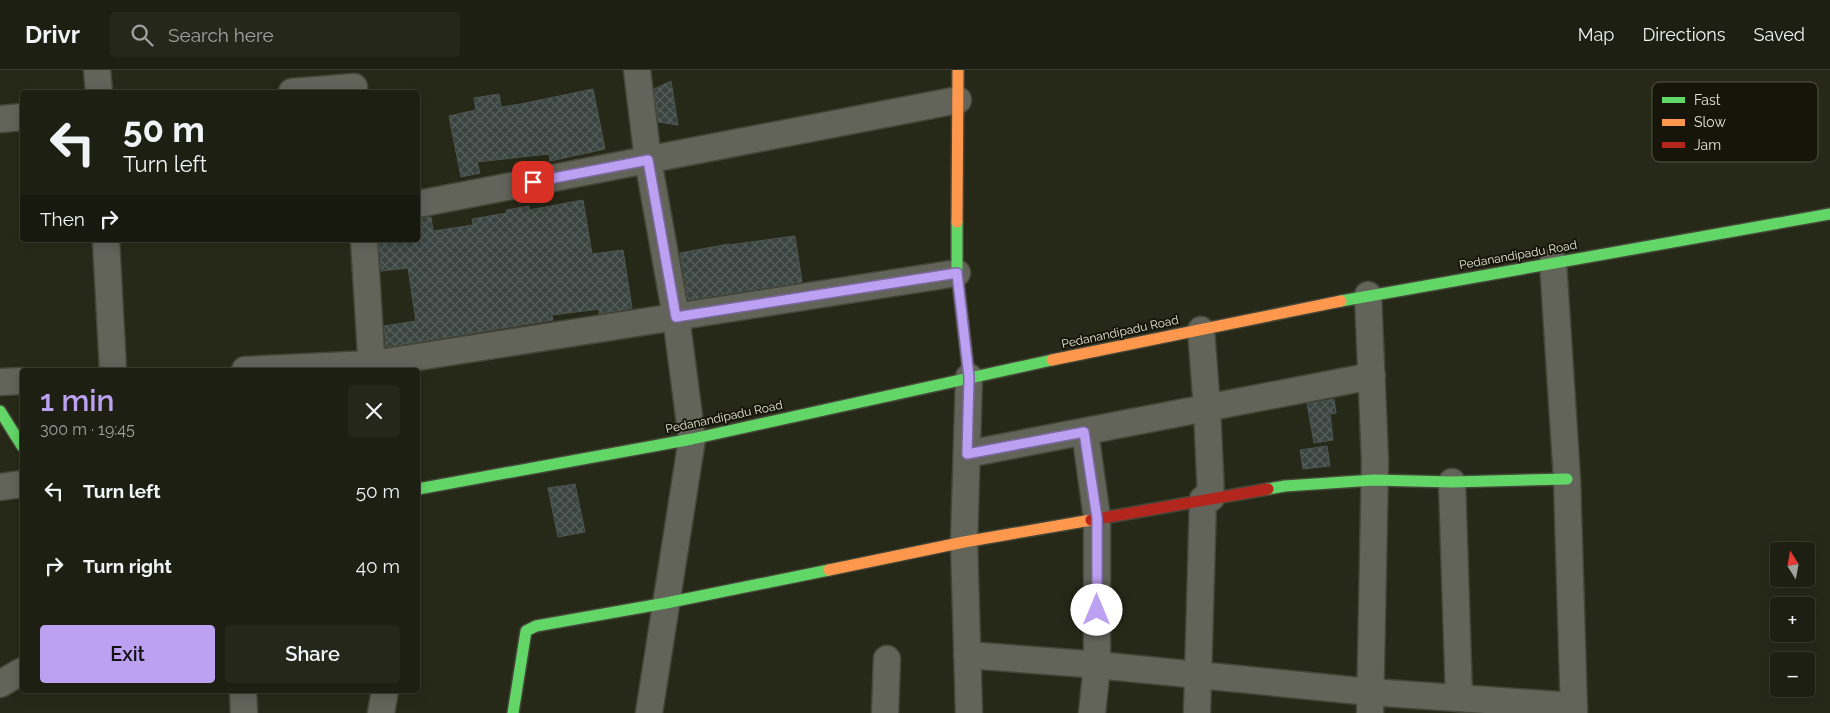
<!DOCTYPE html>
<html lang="en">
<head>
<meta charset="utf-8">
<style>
	:root { --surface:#1d1f12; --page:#25271b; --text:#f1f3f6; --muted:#a0a29f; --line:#3b3d32; --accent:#bca0f2 }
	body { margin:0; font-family:Raleway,sans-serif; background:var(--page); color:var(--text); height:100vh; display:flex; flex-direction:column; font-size:19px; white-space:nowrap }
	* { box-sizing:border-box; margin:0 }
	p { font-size:16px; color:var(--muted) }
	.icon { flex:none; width:28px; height:28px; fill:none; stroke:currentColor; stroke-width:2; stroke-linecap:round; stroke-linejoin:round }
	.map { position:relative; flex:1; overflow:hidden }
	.side { position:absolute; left:20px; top:298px; width:400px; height:325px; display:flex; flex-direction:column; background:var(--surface); border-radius:5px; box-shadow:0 2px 12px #0003,0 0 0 1px var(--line) }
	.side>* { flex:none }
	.hud { position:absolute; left:20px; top:20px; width:400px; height:152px; border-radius:5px; box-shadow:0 2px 12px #0003,0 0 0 1px var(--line); background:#1d1f12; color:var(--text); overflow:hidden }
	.needle { width:32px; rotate:349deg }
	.tools { position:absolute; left:1770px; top:472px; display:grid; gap:10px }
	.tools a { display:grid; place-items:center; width:45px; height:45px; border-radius:5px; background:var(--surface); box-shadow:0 2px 12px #0003,0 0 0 1px var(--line); font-size:25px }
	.pin { position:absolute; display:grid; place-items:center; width:42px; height:42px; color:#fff; margin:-21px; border-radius:10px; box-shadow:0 2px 8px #0006 }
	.me { position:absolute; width:55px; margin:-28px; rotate:0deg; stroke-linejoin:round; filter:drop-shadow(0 0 4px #0008) }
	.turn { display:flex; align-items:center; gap:18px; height:105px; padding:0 20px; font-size:22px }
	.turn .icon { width:65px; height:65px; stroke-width:2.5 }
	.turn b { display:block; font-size:35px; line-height:42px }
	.then { display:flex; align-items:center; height:48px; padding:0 20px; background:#0003; gap:10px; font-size:19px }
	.round { display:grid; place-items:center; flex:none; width:52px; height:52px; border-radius:5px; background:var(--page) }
	.head { display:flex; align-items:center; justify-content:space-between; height:85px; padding:0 20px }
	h1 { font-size:30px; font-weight:600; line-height:38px; color:var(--accent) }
	.cta { display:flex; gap:10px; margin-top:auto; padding:10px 20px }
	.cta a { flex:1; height:58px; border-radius:5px; background:var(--accent); color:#111; font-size:20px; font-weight:600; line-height:58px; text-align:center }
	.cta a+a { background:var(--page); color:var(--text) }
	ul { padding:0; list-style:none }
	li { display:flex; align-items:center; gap:15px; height:75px; padding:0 20px }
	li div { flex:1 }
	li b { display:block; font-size:19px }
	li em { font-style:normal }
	header { display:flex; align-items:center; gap:30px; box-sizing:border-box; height:70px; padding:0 25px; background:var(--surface); border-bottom:1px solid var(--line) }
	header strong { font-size:24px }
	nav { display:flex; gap:28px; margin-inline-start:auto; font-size:18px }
	.search { width:350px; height:45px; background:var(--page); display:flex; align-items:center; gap:12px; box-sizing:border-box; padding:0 18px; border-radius:5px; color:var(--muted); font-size:19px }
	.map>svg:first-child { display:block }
	.building { fill:url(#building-cross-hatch); stroke:#4e544f }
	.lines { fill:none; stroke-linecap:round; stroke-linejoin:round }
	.street-casing { stroke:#444638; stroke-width:29 }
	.fast-casing { stroke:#444638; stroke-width:14 }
	.slow-casing { stroke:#444638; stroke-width:14 }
	.jam-casing { stroke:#444638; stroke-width:14 }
	.street { stroke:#62645a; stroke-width:26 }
	.fast { stroke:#63d668; stroke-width:11 }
	.slow { stroke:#ff974d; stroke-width:11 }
	.jam { stroke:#b3261e; stroke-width:11 }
	.route-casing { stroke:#7a689d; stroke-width:12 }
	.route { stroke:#bca0f2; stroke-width:9 }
	.labels { text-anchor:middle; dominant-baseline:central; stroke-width:4; stroke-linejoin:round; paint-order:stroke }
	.street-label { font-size:12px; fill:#e3e6d4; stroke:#151609 }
	.key { fill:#151609; stroke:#535446; stroke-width:1 }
	.key-label { font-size:14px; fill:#e3e6d4 }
</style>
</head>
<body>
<header>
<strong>Drivr</strong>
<div class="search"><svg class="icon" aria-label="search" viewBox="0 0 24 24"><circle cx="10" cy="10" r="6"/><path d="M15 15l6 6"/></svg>Search here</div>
<nav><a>Map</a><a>Directions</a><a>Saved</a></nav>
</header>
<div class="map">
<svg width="1830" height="643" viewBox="0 0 1830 643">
	<defs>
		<pattern id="building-cross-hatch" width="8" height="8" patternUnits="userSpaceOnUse" patternTransform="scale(1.25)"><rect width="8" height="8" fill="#394441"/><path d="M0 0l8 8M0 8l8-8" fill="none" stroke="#565f5c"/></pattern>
	</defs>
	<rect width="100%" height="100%" fill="#272918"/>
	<g class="building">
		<polygon points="671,11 678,55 658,52 654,19"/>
		<polygon points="593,19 605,79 550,91 549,84 477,92 480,103 461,107 449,46 476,40 474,28 499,24 501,37 521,34"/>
		<polygon points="583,130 592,184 623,180 632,238 599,244 599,239 552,245 553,250 386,277 384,256 416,251 408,198 381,201 379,170 418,170 418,149 431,147 433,161 473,155 472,149 507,143 506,140 529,136 529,140"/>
		<polygon points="795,166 802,212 688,230 680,183 729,174 729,175"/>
		<polygon points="1334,329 1336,343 1330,344 1333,370 1314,373 1307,334"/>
		<polygon points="1327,376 1330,396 1303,399 1300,380"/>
		<polygon points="575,414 585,462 558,467 548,418"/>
	</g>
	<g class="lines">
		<g class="street-casing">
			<g id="street">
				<polyline points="97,0 99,22"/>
				<polyline points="637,0 648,90 676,247 692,369 649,643"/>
				<polyline points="292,22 354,17"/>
				<polyline points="0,49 22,47"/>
				<polyline points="418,134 958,30"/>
				<polyline points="106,170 113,300"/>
				<polyline points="364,170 372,300"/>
				<polyline points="1553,192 1567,409 1574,643"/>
				<polyline points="1368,225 1375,391 1370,643"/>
				<polyline points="1201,260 1207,338 1211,428"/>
				<polyline points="245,300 373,294 957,203"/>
				<polyline points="0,312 22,311"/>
				<polyline points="1085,362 1097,448 1097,596 1092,643"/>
				<polyline points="967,384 1372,306"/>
				<polyline points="1452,412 1459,628"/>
				<polyline points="0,417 22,414"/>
				<polyline points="967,585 1087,594 1370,622 1574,636"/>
				<polyline points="0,614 22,601"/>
				<polyline points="243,620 244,643"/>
				<polyline points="381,643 385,620"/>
				<polyline points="885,643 887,589"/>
				<polyline points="969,643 964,472 969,307"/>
				<polyline points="1197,643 1203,429"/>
			</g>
		</g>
		<g class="fast-casing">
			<g id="fast">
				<polyline points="957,152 957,203 969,307"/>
				<polyline points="1341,231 1830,144"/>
				<polyline points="0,341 22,376"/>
				<polyline points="418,419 692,369 1052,290"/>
				<polyline points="1268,419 1285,416 1374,410 1452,412 1567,409"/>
				<polyline points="513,643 526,561 536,556 666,533 829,500"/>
			</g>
		</g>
		<g class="slow-casing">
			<g id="slow">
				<polyline points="957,152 958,0"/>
				<polyline points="1052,290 1341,231"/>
				<polyline points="829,500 964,472 1091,450"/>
			</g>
		</g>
		<g class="jam-casing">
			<polyline id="jam" points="1091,450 1268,419"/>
		</g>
		<use href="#street" class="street"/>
		<use href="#fast" class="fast"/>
		<use href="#slow" class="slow"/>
		<use href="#jam" class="jam"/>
	</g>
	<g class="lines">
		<g class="route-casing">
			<polyline id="route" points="533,112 648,90 676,247 957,203 969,307 967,384 1084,362 1097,448 1097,540"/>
		</g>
		<use href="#route" class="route"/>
	</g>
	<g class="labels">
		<g class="street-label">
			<text transform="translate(1518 185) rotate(-10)">Pedanandipadu Road</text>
			<text transform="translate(1120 262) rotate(-12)">Pedanandipadu Road</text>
			<text transform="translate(724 347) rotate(-12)">Pedanandipadu Road</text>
		</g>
	</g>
	<rect x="1652" y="12" width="166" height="80" rx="8" class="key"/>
	<rect x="1662" y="27" width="23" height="6" fill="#63d668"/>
	<rect x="1662" y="49" width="23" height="7" fill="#ff974d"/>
	<rect x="1662" y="72" width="23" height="6" fill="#b3261e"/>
	<g class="key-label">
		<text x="1694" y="35">Fast</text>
		<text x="1694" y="57">Slow</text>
		<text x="1694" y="80">Jam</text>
	</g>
</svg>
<div class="tools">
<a><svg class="needle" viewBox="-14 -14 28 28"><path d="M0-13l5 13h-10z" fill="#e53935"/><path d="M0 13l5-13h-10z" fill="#a0a29f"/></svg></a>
<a>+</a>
<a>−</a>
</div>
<div class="pin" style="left:533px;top:112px;background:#d93025"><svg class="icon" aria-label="arrive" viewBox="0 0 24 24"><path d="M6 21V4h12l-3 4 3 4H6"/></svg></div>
<svg class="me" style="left:1097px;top:540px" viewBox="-20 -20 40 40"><circle r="19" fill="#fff"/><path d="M0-13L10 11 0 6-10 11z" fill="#bca0f2"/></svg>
<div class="hud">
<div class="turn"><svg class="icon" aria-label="left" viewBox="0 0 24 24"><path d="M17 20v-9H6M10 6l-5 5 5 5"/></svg><div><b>50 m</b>Turn left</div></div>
<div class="then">Then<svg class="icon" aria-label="right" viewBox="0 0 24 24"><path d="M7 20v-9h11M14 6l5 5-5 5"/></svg></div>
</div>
<section class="side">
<div class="head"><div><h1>1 min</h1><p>300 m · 19:45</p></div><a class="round"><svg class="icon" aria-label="close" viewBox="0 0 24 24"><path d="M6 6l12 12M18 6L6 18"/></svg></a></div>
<ul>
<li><svg class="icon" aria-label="left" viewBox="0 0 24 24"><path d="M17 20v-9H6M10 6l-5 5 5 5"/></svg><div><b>Turn left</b></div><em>50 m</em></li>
<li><svg class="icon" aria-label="right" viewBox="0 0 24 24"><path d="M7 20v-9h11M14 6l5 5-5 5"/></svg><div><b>Turn right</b></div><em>40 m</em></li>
</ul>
<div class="cta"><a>Exit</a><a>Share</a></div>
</section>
</div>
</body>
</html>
